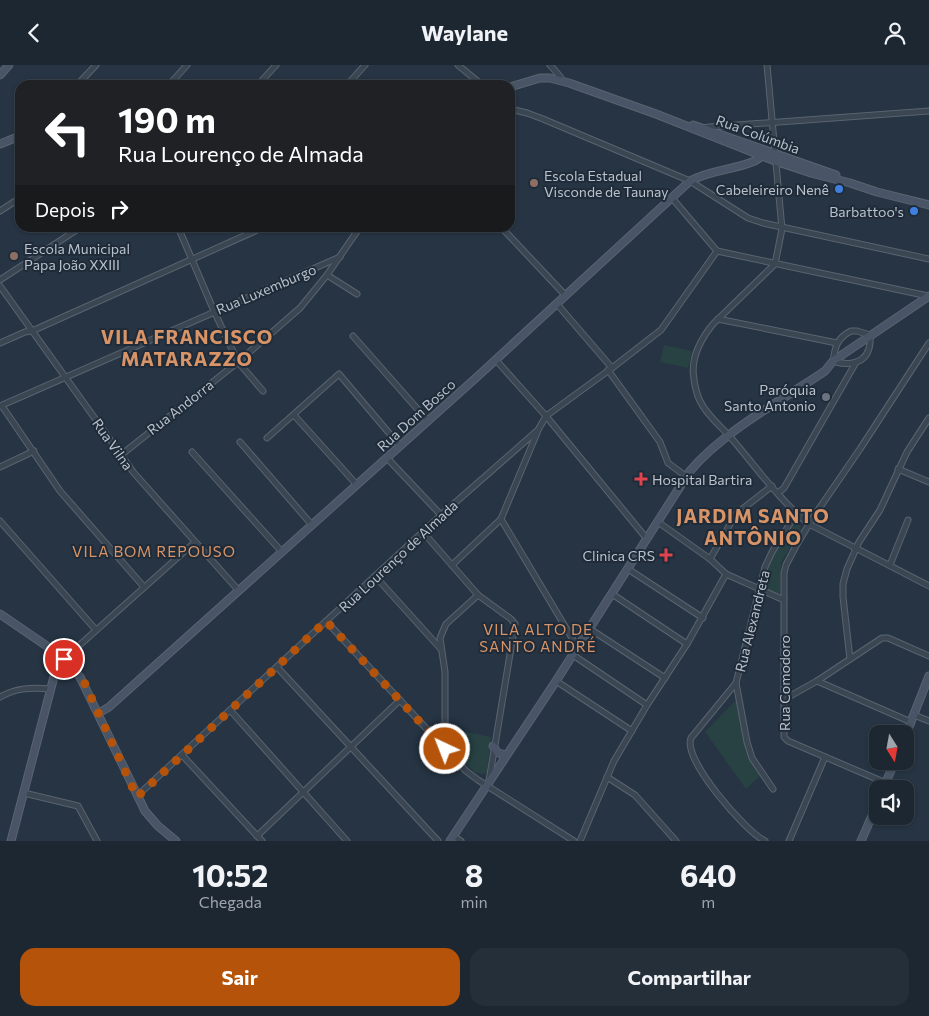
<!DOCTYPE html>
<html lang="pt">
<head>
<meta charset="utf-8">
<style>
	:root { --surface:#1c2732; --page:#252f3a; --text:#f1f3f6; --muted:#a0a5ac; --line:#3a444d; --accent:#b45309 }
	body { margin:0; font-family:Commissioner,sans-serif; background:var(--page); color:var(--text); height:100vh; display:flex; flex-direction:column; font-size:19px; white-space:nowrap }
	* { box-sizing:border-box; margin:0 }
	p { font-size:16px; color:var(--muted) }
	.icon { flex:none; width:28px; height:28px; fill:none; stroke:currentColor; stroke-width:2; stroke-linecap:round; stroke-linejoin:round }
	.map { position:relative; height:776px; overflow:hidden }
	.drawer { display:flex; flex-direction:column; background:var(--surface); flex:1 }
	.drawer>* { flex:none }
	.banner { position:absolute; left:15px; top:15px; width:500px; height:152px; border-radius:15px; box-shadow:0 1px 4px #0004,0 0 0 1px var(--line); background:#202124; color:#fff; overflow:hidden }
	.needle { width:32px; rotate:169deg }
	.fabs { position:absolute; left:869px; top:660px; display:grid; gap:10px }
	.fabs a { display:grid; place-items:center; width:45px; height:45px; border-radius:10px; background:var(--surface); box-shadow:0 1px 4px #0004,0 0 0 1px var(--line); font-size:25px }
	.pin { position:absolute; display:grid; place-items:center; width:42px; height:42px; color:#fff; margin:-21px; border:2px solid #fff; border-radius:50%; box-shadow:0 1px 5px #0007 }
	.me { position:absolute; width:55px; margin:-28px; rotate:317deg; stroke-linejoin:round; filter:drop-shadow(0 0 4px #0008) }
	.turn { display:flex; align-items:center; gap:18px; height:105px; padding:0 20px; font-size:22px }
	.turn .icon { width:65px; height:65px; stroke-width:2.5 }
	.turn b { display:block; font-size:35px; line-height:42px }
	.then { display:flex; align-items:center; height:48px; padding:0 20px; background:#0003; gap:10px; font-size:19px }
	.eta { display:flex; justify-content:space-evenly; align-items:center; height:85px; text-align:center }
	.eta b { font-size:30px; font-weight:700; line-height:35px }
	.action { display:flex; gap:10px; margin-top:auto; padding:10px 20px }
	.action a { flex:1; height:58px; border-radius:15px; background:var(--accent); color:#fff; font-size:20px; font-weight:700; line-height:58px; text-align:center }
	.action a+a { background:var(--page); color:var(--text) }
	header { display:flex; justify-content:space-between; align-items:center; height:65px; padding:0 20px; background:var(--surface); font-size:22px; font-weight:700 }
	.map>svg:first-child { display:block }
	.green { fill:#284244 }
	.lines { fill:none; stroke-linecap:round; stroke-linejoin:round }
	.street-casing { stroke:#596470; stroke-width:7 }
	.secondary-casing { stroke:#596470; stroke-width:9 }
	.street { stroke:#3b4653; stroke-width:5 }
	.secondary { stroke:#495566; stroke-width:7 }
	.route { stroke:#b45309; stroke-width:9; stroke-dasharray:0 16.2 }
	.education-dot { fill:#8d6e63; stroke:#1f2b38; stroke-width:2 }
	.shop-dot { fill:#3f7fe0; stroke:#1f2b38; stroke-width:2 }
	.worship-dot { fill:#6b7280; stroke:#1f2b38; stroke-width:2 }
	.health-dot { fill:#e0444e; stroke:#1f2b38; stroke-width:2 }
	.labels { text-anchor:middle; dominant-baseline:central; stroke-width:4; stroke-linejoin:round; paint-order:stroke }
	.street-label { font-size:14px; fill:#b8c1cc; stroke:#1f2b38 }
	.poi-label { font-size:14px; fill:#b8c1cc; stroke:#1f2b38; text-anchor:end }
	.neighbourhood-label { font-size:15px; letter-spacing:1px; fill:#d89467; stroke:#1f2b38 }
	.district-label { font-size:19px; font-weight:bold; letter-spacing:1px; fill:#d89467; stroke:#1f2b38 }
</style>
</head>
<body>
<header><svg class="icon" aria-label="back" viewBox="0 0 24 24"><path d="M15 5l-7 7 7 7"/></svg>Waylane<svg class="icon" aria-label="person" viewBox="0 0 24 24"><circle cx="12" cy="8" r="4"/><path d="M4 21q1-7 8-7t8 7"/></svg></header>
<div class="map">
<svg width="929" height="776" viewBox="0 0 929 776">
	<rect width="100%" height="100%" fill="#263443"/>
	<g class="green">
		<polygon points="664,280 692,286 688,303 660,297"/>
		<path d="M795,459L800,460L801,465L781,497L780,527L778,530L765,524L764,521C765,505 781,468 795,459Z"/>
		<polygon points="735,636 738,638 752,697 760,711 746,724 705,667"/>
		<polygon points="451,664 491,672 487,708 483,709 475,707 453,686 450,679"/>
	</g>
	<g class="lines">
		<g class="street-casing">
			<g id="street">
				<polyline points="458,0 482,20"/>
				<polyline points="550,0 558,9 563,16"/>
				<path d="M767,0L782,164L775,199L713,259C700,275 690,293 694,314C695,322 697,330 700,336C707,351 722,362 732,374C757,403 779,435 809,459L929,521"/>
				<polyline points="77,20 96,0"/>
				<polyline points="169,20 187,0"/>
				<polyline points="258,20 276,0"/>
				<polyline points="347,20 365,0"/>
				<polyline points="510,44 527,48 543,54 690,116 748,153 763,158 929,194"/>
				<polyline points="703,63 709,62 929,46"/>
				<polyline points="672,133 717,186 928,231"/>
				<polyline points="0,146 20,133"/>
				<polyline points="178,162 214,246 238,297 263,326"/>
				<polyline points="501,162 566,231"/>
				<polyline points="327,210 357,229"/>
				<polyline points="0,215 81,162"/>
				<polyline points="0,221 134,408 239,526"/>
				<polyline points="557,239 612,303"/>
				<polyline points="718,254 837,278"/>
				<path d="M851,266H857L870,270C872,294 857,302 836,297L833,296C835,282 837,273 851,266Z"/>
				<polyline points="353,271 428,356"/>
				<polyline points="0,278 25,267 32,266 264,162"/>
				<polyline points="496,295 546,351 647,474"/>
				<polyline points="608,305 660,377 668,398 687,412"/>
				<polyline points="0,341 340,192"/>
				<polyline points="2,341 60,426 144,522"/>
				<polyline points="294,350 357,420"/>
				<polyline points="267,373 339,309 400,381"/>
				<polyline points="240,377 312,460"/>
				<polyline points="192,387 282,487"/>
				<polyline points="121,390 238,297 300,243 327,210 360,162"/>
				<polyline points="387,393 441,450"/>
				<polyline points="0,402 34,386"/>
				<polyline points="898,404 929,417"/>
				<polyline points="778,428 784,423 855,299"/>
				<polyline points="501,454 578,583"/>
				<polyline points="0,456 96,565"/>
				<polyline points="658,457 710,494 726,509 784,535"/>
				<polyline points="423,467 478,530 511,554 515,559 489,716"/>
				<polyline points="710,494 736,449 772,421"/>
				<polyline points="452,500 501,454 537,368"/>
				<polyline points="890,500 908,455"/>
				<polyline points="628,504 703,553"/>
				<polyline points="375,511 440,583"/>
				<polyline points="612,529 687,579"/>
				<polyline points="326,556 466,706 478,715 574,776"/>
				<polyline points="590,564 665,613"/>
				<polyline points="573,590 647,640"/>
				<polyline points="64,594 195,477"/>
				<polyline points="850,594 843,532 843,519 847,504 859,477 880,445 907,387 929,353"/>
				<polyline points="277,602 438,776"/>
				<polyline points="556,616 632,666"/>
				<polyline points="817,616 911,657"/>
				<polyline points="736,618 747,677 752,693 773,724"/>
				<path d="M0,632C16,623 32,622 51,624"/>
				<polyline points="783,635 817,616 882,573 888,573 929,591"/>
				<polyline points="230,645 347,776"/>
				<polyline points="914,650 929,656"/>
				<polyline points="445,684 445,607 440,573 446,559 478,530"/>
				<polyline points="182,690 262,776"/>
				<polyline points="607,712 635,730 676,776"/>
				<polyline points="886,718 788,676 784,672 784,508 786,500 796,481 814,451 860,384 929,278"/>
				<polyline points="24,728 78,741 97,776"/>
				<polyline points="137,731 441,450 538,365 546,351 612,303 661,265 717,186"/>
				<polyline points="257,771 400,635"/>
				<polyline points="453,771 461,776"/>
				<polyline points="580,776 614,696 647,640 687,579 726,509"/>
				<path d="M765,776C745,766 682,694 691,673L736,618L765,502L772,487L796,449"/>
				<polyline points="789,776 825,692"/>
			</g>
		</g>
		<g class="secondary-casing">
			<g id="secondary">
				<polyline points="0,10 9,0"/>
				<polyline points="510,22 540,13 550,13 569,18 656,49 775,96 811,108 850,118 877,127 929,140"/>
				<polyline points="693,60 836,110"/>
				<polyline points="0,79 20,71"/>
				<polyline points="0,549 57,588 80,612 145,746 158,761 176,776"/>
				<path d="M99,648L109,642L478,311L690,116C710,105 732,105 752,97C759,95 762,89 770,88"/>
				<polyline points="905,672 929,611"/>
				<polyline points="493,681 498,688 506,690"/>
				<polyline points="883,724 895,696"/>
				<polyline points="11,776 56,604 64,594"/>
				<path d="M450,776L556,616L690,406C725,365 781,336 825,306L833,296L929,231"/>
				<polyline points="861,776 878,737"/>
			</g>
		</g>
		<use href="#street" class="street"/>
		<use href="#secondary" class="secondary"/>
	</g>
	<g class="lines">
		<polyline class="route" points="64,594 84,617 137,732 326,556 445,684"/>
	</g>
	<g class="education-dot">
		<circle cx="534" cy="118" r="5"/>
		<circle cx="14" cy="191" r="5"/>
	</g>
	<g class="shop-dot">
		<circle cx="839" cy="124" r="5"/>
		<circle cx="914" cy="146" r="5"/>
	</g>
	<circle class="worship-dot" cx="826" cy="332" r="5"/>
	<g class="health-dot">
		<path d="M638.5 406.5h5v5h5v5h-5v5h-5v-5h-5v-5h5z"/>
		<path d="M663.5 482.5h5v5h5v5h-5v5h-5v-5h-5v-5h5z"/>
	</g>
	<g class="labels">
		<g class="street-label">
			<text transform="translate(758 69) rotate(20)">Rua Colúmbia</text>
			<text transform="translate(266 224) rotate(-23)">Rua Luxemburgo</text>
			<text transform="translate(180 342) rotate(-38)">Rua Andorra</text>
			<text transform="translate(416 350) rotate(-42)">Rua Dom Bosco</text>
			<text transform="translate(113 379) rotate(55)">Rua Vilna</text>
			<text transform="translate(398 491) rotate(-43)">Rua Lourenço de Almada</text>
			<text transform="translate(752 556) rotate(-76)">Rua Alexandreta</text>
			<text transform="translate(784 618) rotate(-90)">Rua Comodoro</text>
		</g>
		<g class="poi-label">
			<text x="544" y="110" text-anchor="start">Escola Estadual<tspan x="544" dy="16">Visconde de Taunay</tspan></text>
			<text x="829" y="124">Cabeleireiro Nenê</text>
			<text x="904" y="146">Barbattoo's</text>
			<text x="24" y="183" text-anchor="start">Escola Municipal<tspan x="24" dy="16">Papa João XXIII</tspan></text>
			<text x="816" y="324">Paróquia<tspan x="816" dy="16">Santo Antonio</tspan></text>
			<text x="652" y="414" text-anchor="start">Hospital Bartira</text>
			<text x="655" y="490">Clinica CRS</text>
		</g>
		<g class="neighbourhood-label">
			<text x="154" y="486">VILA BOM REPOUSO</text>
			<text x="538" y="564">VILA ALTO DE<tspan x="538" dy="17">SANTO ANDRÉ</tspan></text>
		</g>
		<g class="district-label">
			<text x="187" y="271">VILA FRANCISCO<tspan x="187" dy="22">MATARAZZO</tspan></text>
			<text x="753" y="450">JARDIM SANTO<tspan x="753" dy="22">ANTÔNIO</tspan></text>
		</g>
	</g>
</svg>
<div class="fabs">
<a><svg class="needle" viewBox="-14 -14 28 28"><path d="M0-13l5 13h-10z" fill="#e53935"/><path d="M0 13l5-13h-10z" fill="#a0a5ac"/></svg></a>
<a><svg class="icon" aria-label="sound" viewBox="0 0 24 24"><path d="M4 9h4l5-4v14l-5-4H4zM17 9q2 3 0 6"/></svg></a>
</div>
<div class="pin" style="left:64px;top:594px;background:#d93025"><svg class="icon" aria-label="arrive" viewBox="0 0 24 24"><path d="M6 21V4h12l-3 4 3 4H6"/></svg></div>
<svg class="me" style="left:445px;top:684px" viewBox="-20 -20 40 40"><circle r="17" fill="#b45309" stroke="#fff" stroke-width="3"/><path d="M0-11L8 9 0 5-8 9z" fill="#fff"/></svg>
<div class="banner">
<div class="turn"><svg class="icon" aria-label="left" viewBox="0 0 24 24"><path d="M17 20v-9H6M10 6l-5 5 5 5"/></svg><div><b>190 m</b>Rua Lourenço de Almada</div></div>
<div class="then">Depois<svg class="icon" aria-label="right" viewBox="0 0 24 24"><path d="M7 20v-9h11M14 6l5 5-5 5"/></svg></div>
</div>
</div>
<section class="drawer">
<div class="eta">
<div><b>10:52</b><p>Chegada</p></div>
<div><b>8</b><p>min</p></div>
<div><b>640</b><p>m</p></div>
</div>
<div class="action"><a>Sair</a><a>Compartilhar</a></div>
</section>
</body>
</html>
